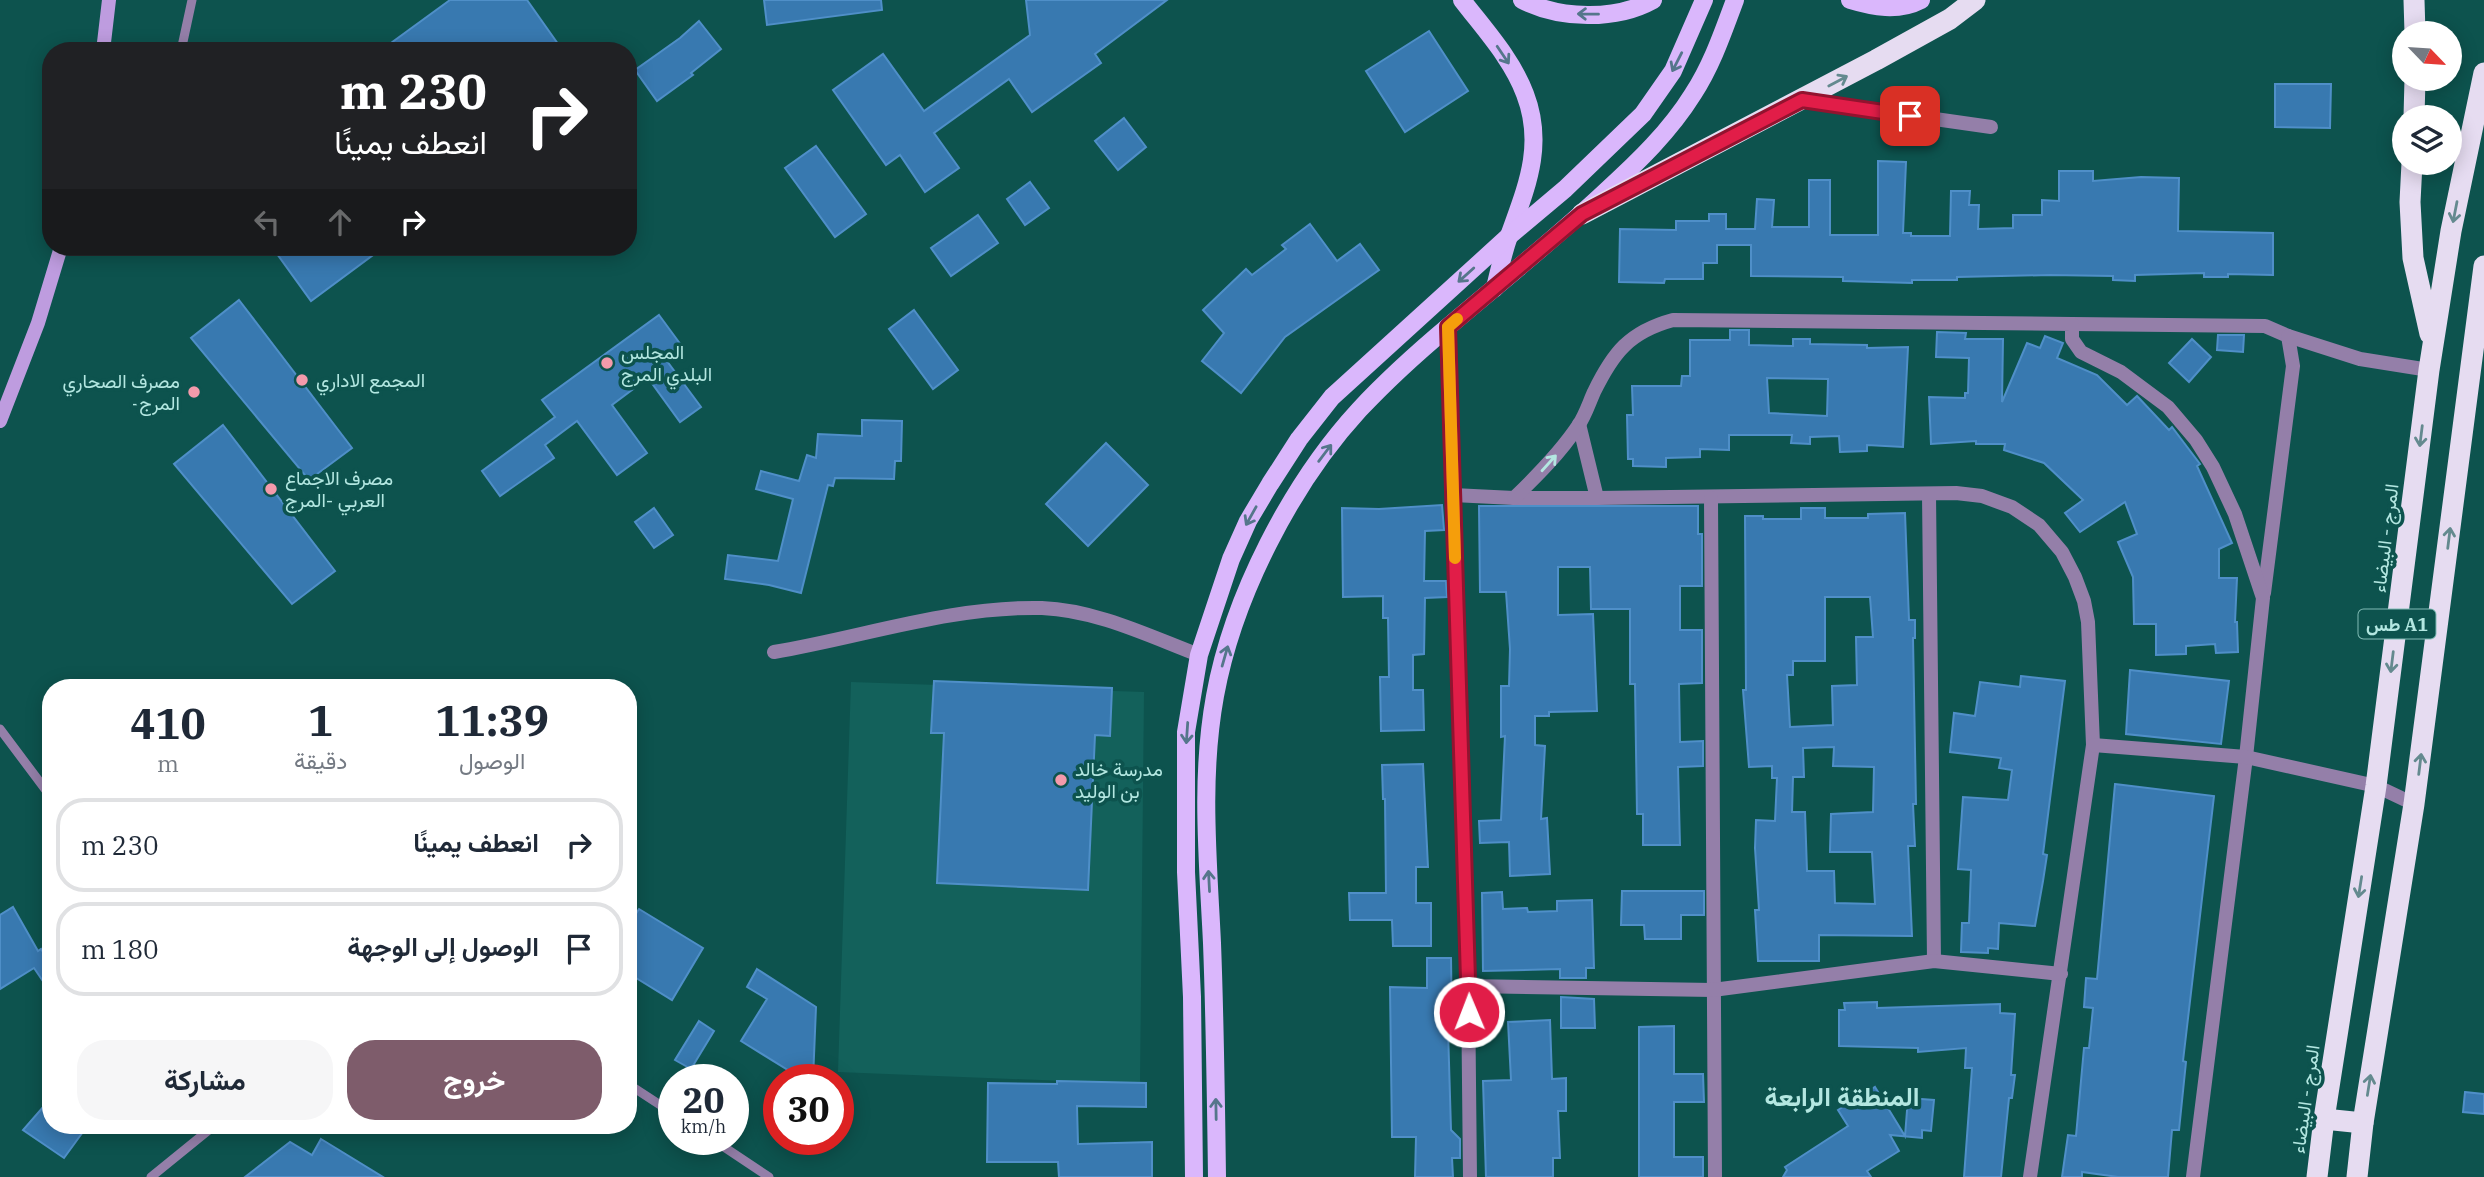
<!DOCTYPE html>
<html lang="ar">
<head>
<meta charset="utf-8">
<style>
	:root { --surface:#fff; --page:#f6f6f7; --text:#1f2937; --muted:#747a83; --line:#e0e1e3; --accent:#7e5c6b }
	body { margin:0; font-family:"IBM Plex Serif",Vazirmatn,serif; background:var(--page); color:var(--text); direction:rtl; height:100vh; display:flex; flex-direction:column; font-size:26px; white-space:nowrap }
	* { box-sizing:border-box; margin:0 }
	p { font-size:23px; color:var(--muted) }
	.icon { flex:none; width:38px; height:38px; fill:none; stroke:currentColor; stroke-width:2; stroke-linecap:round; stroke-linejoin:round }
	.map { position:relative; flex:1; overflow:hidden; direction:ltr }
	.details { position:absolute; left:42px; top:679px; width:595px; height:455px; display:flex; flex-direction:column; background:var(--surface); border-radius:28px; box-shadow:0 4px 18px #0003; direction:rtl }
	.details>* { flex:none }
	.guide { position:absolute; left:42px; top:42px; width:595px; height:214px; border-radius:28px; box-shadow:0 4px 18px #0003; direction:rtl; background:#202124; color:#fff; overflow:hidden }
	.needle { width:46px; rotate:115deg }
	.controls { position:absolute; left:2392px; top:21px; display:grid; gap:14px }
	.controls a { display:grid; place-items:center; width:70px; height:70px; border-radius:50%; background:var(--surface); box-shadow:0 4px 18px #0003; font-size:35px }
	.speed { position:absolute; left:658px; top:1064px; display:flex; gap:14px; font-size:35px; font-weight:700; text-align:center }
	.speed>* { display:grid; place-content:center; width:91px; height:91px; border-radius:50%; background:var(--surface); box-shadow:0 4px 18px #0003; line-height:1 }
	.speed small { font-size:18px; font-weight:400 }
	.speed .limit { border:10px solid #d22; background:#fff; color:#111 }
	.pin { position:absolute; display:grid; place-items:center; width:60px; height:60px; color:#fff; margin:-30px; border-radius:14px; box-shadow:0 4px 10px #0006 }
	.me { position:absolute; width:77px; margin:-38px; rotate:359deg; stroke-linejoin:round; filter:drop-shadow(0 0 5px #0008) }
	.turn { display:flex; align-items:center; gap:24px; height:147px; padding:0 35px; font-size:32px }
	.turn .icon { width:91px; height:91px; stroke-width:2.5 }
	.turn b { display:block; font-size:49px; line-height:60px }
	.lanes { display:flex; align-items:center; height:66px; padding:0 35px; background:#0003; justify-content:center; gap:35px; direction:ltr }
	.lanes .off { opacity:.35 }
	.eta { display:flex; justify-content:space-evenly; align-items:center; height:119px; text-align:center }
	.eta b { font-size:42px; font-weight:700; line-height:49px }
	.cta { display:flex; gap:14px; margin-top:auto; padding:14px 35px }
	.cta a { flex:1; height:80px; border-radius:28px; background:var(--accent); color:#fff; font-size:28px; font-weight:700; line-height:80px; text-align:center }
	.cta a+a { background:var(--page); color:var(--text) }
	ul { padding:0; list-style:none }
	li { display:flex; align-items:center; gap:21px; height:94px; margin:0 14px 10px; padding:0 21px; border:4px solid var(--line); border-radius:28px }
	li div { flex:1 }
	li b { display:block; font-size:26px }
	li em { font-style:normal }
	.map>svg:first-child { display:block }
	.built { fill:#13615b }
	.building { fill:#3879b0; stroke:#4f8fc8; stroke-width:2; fill-rule:evenodd }
	.lines { fill:none; stroke-linecap:round; stroke-linejoin:round }
	.lane { stroke:#947fa9; stroke-width:9 }
	.street { stroke:#947fa9; stroke-width:14 }
	.secondary { stroke:#be9cdf; stroke-width:14 }
	.primary { stroke:#dab7fc; stroke-width:18 }
	.highway { stroke:#e6dcf1; stroke-width:21 }
	.oneway { stroke:#55768b }
	.oneway2 { stroke:#648a8f }
	.oneway3 { stroke:#b3e7e1 }
	.route-casing { stroke:#92132f; stroke-width:18 }
	.route { stroke:#e11d48; stroke-width:12 }
	.slow { stroke:#f59e0b; stroke-width:12 }
	.poi-dot { fill:#f39aab; stroke:#0d534e; stroke-width:2.5 }
	.labels { text-anchor:middle; dominant-baseline:central; stroke-width:7; stroke-linejoin:round; paint-order:stroke }
	.shield { fill:#0d534e; stroke:#81bbb5; stroke-width:2 }
	.shield-label { font-size:18px; font-weight:bold; fill:#b3e7e1 }
	.poi-label { font-size:19px; fill:#b3e7e1; stroke:#0d534e; text-anchor:start }
	.street-label { font-size:19px; fill:#b3e7e1; stroke:#0d534e }
	.district-label { font-size:26px; font-weight:bold; fill:#b3e7e1; stroke:#0d534e }
</style>
</head>
<body>
<div class="map">
<svg width="2484" height="1177" viewBox="0 0 2484 1177">
	<rect width="100%" height="100%" fill="#0d534e"/>
	<polygon class="built" points="851,682 1144,692 1140,1084 838,1072"/>
	<g class="building">
		<polygon points="450,0 527,0 563,51 380,51"/>
		<polygon points="764,0 881,0 882,10 767,25"/>
		<polygon points="1026,0 1167,0 1095,54 1101,63 1032,112 1009,79 934,133 959,168 925,192 900,155 886,165 833,90 883,54 924,111 1030,35"/>
		<polygon points="699,21 721,49 691,73 693,75 657,101 635,70 680,38"/>
		<polygon points="1429,31 1468,91 1405,132 1366,71"/>
		<polygon points="2275,84 2331,84 2330,128 2275,127"/>
		<polygon points="1124,118 1146,147 1118,170 1095,141"/>
		<polygon points="816,146 866,214 835,237 785,168"/>
		<polygon points="1878,161 1906,162 1903,233 1911,233 1911,236 1950,236 1951,191 1970,191 1969,205 1979,205 1978,229 2013,228 2013,215 2042,215 2042,200 2059,201 2059,171 2093,171 2093,181 2141,177 2179,178 2178,231 2273,233 2273,275 2228,274 2228,277 2204,277 2204,273 2135,275 2135,281 2113,280 2113,276 2050,275 1957,277 1957,280 1912,280 1912,283 1843,281 1843,277 1751,276 1751,245 1717,245 1717,263 1703,263 1703,279 1665,279 1664,283 1619,282 1620,229 1676,230 1676,221 1709,221 1709,214 1726,214 1726,229 1755,229 1757,199 1774,200 1772,227 1809,227 1809,180 1830,180 1830,235 1878,235"/>
		<polygon points="1030,182 1049,208 1025,225 1007,199"/>
		<polygon points="978,215 998,243 951,276 931,248"/>
		<polygon points="1310,224 1337,261 1360,244 1379,270 1285,337 1241,393 1202,361 1224,333 1203,310 1246,269 1252,275 1286,249 1282,245"/>
		<polygon points="272,247 384,247 311,301"/>
		<polygon points="239,300 352,448 309,480 191,338"/>
		<polygon points="914,310 958,370 933,389 889,329"/>
		<polygon points="659,315 681,345 664,357 701,407 680,422 648,378 612,405 647,453 617,475 577,421 545,445 554,458 500,496 482,471 555,417 542,400"/>
		<path d="M1730,330H1749V345L1793,346V339H1810V344L1867,345V348L1908,347L1903,447L1867,445V451L1840,452L1839,436L1810,437V444L1791,443L1792,435H1729V450L1700,449V457L1666,458V467L1633,466V459H1628L1627,415H1633L1632,386H1681L1682,376H1690V340H1730ZM1767,378L1828,379L1827,416L1769,413Z"/>
		<polygon points="1937,332 1966,333 1965,339 2003,339 2002,402 2027,343 2040,348 2045,336 2063,343 2057,358 2097,375 2127,405 2137,396 2169,430 2172,427 2200,464 2197,466 2232,543 2219,549 2219,578 2237,578 2235,622 2237,622 2238,652 2216,653 2215,644 2186,646 2186,654 2156,655 2156,624 2134,624 2133,577 2118,542 2137,534 2125,502 2080,532 2065,513 2083,500 2044,463 2004,450 2005,444 1976,444 1976,441 1931,444 1929,397 1965,398 1965,393 1968,393 1969,358 1936,357"/>
		<polygon points="2218,335 2244,335 2243,352 2217,350"/>
		<polygon points="2192,339 2211,357 2189,382 2169,363"/>
		<polygon points="862,420 902,421 901,461 895,461 894,479 835,478 833,486 828,485 801,593 769,585 725,579 728,555 778,561 793,499 756,489 761,471 799,481 807,455 816,458 818,434 862,436"/>
		<polygon points="223,425 335,571 292,604 174,464"/>
		<polygon points="1106,443 1148,485 1088,546 1046,504"/>
		<polygon points="1442,505 1444,530 1425,531 1424,581 1446,581 1447,597 1425,598 1424,654 1413,655 1413,690 1423,690 1424,730 1381,731 1380,677 1389,677 1388,618 1383,618 1383,596 1343,597 1342,508 1379,509"/>
		<polygon points="1479,506 1698,506 1698,534 1702,534 1702,586 1680,586 1680,630 1702,630 1702,683 1679,684 1680,742 1703,741 1703,766 1678,767 1680,845 1643,845 1643,814 1637,814 1635,684 1630,684 1630,609 1591,609 1590,567 1558,567 1558,615 1593,614 1597,711 1549,712 1549,716 1535,716 1535,745 1545,746 1541,819 1547,818 1550,874 1510,876 1509,842 1480,843 1479,821 1501,820 1505,736 1501,737 1501,686 1509,686 1510,649 1506,592 1480,592"/>
		<polygon points="654,508 673,535 654,548 635,522"/>
		<path d="M1801,508H1825V518H1868V514L1905,513L1909,620H1915V638H1913L1916,804H1913L1915,846H1908L1912,936L1819,935V961H1758L1755,910H1759L1755,848L1756,820L1775,821L1777,778H1772V766L1749,767L1743,690H1746L1745,516H1763V519H1801ZM1825,597H1870L1873,637H1856L1857,685L1832,686L1833,725L1790,727L1787,675H1793V661H1825ZM1834,747L1833,766L1874,767L1873,812L1831,814L1830,852H1872L1875,904L1835,903L1834,871H1807L1805,812H1792L1793,777H1804L1803,748Z"/>
		<polygon points="2130,670 2229,681 2221,744 2126,734"/>
		<polygon points="2021,676 2065,681 2043,854 2047,855 2043,881 2035,926 1999,923 1998,949 1988,948 1988,953 1961,952 1962,923 1969,923 1971,870 1958,869 1963,797 2008,800 2012,770 1999,768 2001,758 1950,752 1954,713 1975,716 1980,682 2020,687"/>
		<polygon points="934,681 1112,688 1110,736 1095,735 1088,890 937,883 944,733 931,733"/>
		<polygon points="1423,764 1428,867 1416,867 1416,903 1431,903 1431,946 1393,946 1392,920 1350,920 1349,893 1386,893 1385,799 1383,799 1382,765"/>
		<polygon points="2115,784 2214,796 2183,1061 2186,1062 2179,1130 2172,1130 2168,1177 2118,1177 2082,1172 2082,1177 2062,1177 2068,1135 2076,1136 2084,1048 2089,1048 2093,1008 2084,1007 2086,978 2097,979"/>
		<polygon points="1622,891 1704,891 1704,915 1681,915 1681,939 1645,939 1644,925 1621,925"/>
		<polygon points="1502,892 1503,909 1527,908 1528,912 1557,911 1557,901 1592,900 1594,968 1586,968 1586,978 1560,978 1560,969 1483,971 1482,893"/>
		<polygon points="13,907 38,951 41,949 51,964 51,993 34,968 0,989 0,915"/>
		<polygon points="639,909 703,948 672,1000 628,973 628,926"/>
		<polygon points="1427,958 1451,958 1452,1029 1448,1029 1451,1130 1460,1139 1460,1158 1452,1158 1453,1177 1415,1177 1416,1137 1392,1137 1390,987 1427,988"/>
		<polygon points="757,969 816,1007 813,1080 804,1080 741,1041 767,999 747,987"/>
		<polygon points="1561,997 1594,999 1595,1028 1561,1028"/>
		<polygon points="1877,1002 1877,1008 2000,1004 2000,1013 2015,1014 2011,1075 2015,1075 2012,1098 2009,1098 2001,1177 1964,1177 1972,1068 1965,1068 1966,1048 1918,1052 1918,1048 1839,1046 1839,1010 1845,1010 1844,1003"/>
		<polygon points="1550,1020 1552,1079 1566,1078 1566,1111 1558,1111 1560,1158 1553,1158 1553,1177 1486,1177 1483,1081 1511,1080 1508,1022"/>
		<polygon points="699,1021 714,1031 691,1069 675,1060"/>
		<polygon points="1674,1026 1674,1074 1703,1074 1704,1102 1674,1102 1674,1157 1703,1157 1703,1177 1639,1177 1639,1027"/>
		<polygon points="1057,1081 1146,1083 1146,1107 1077,1106 1078,1144 1152,1142 1152,1177 1059,1177 1058,1162 987,1162 988,1083 1057,1084"/>
		<polygon points="1875,1087 1905,1136 1908,1098 1934,1100 1931,1131 1922,1130 1922,1138 1890,1135 1899,1151 1867,1171 1871,1177 1783,1177 1787,1170 1785,1167 1848,1126 1838,1110"/>
		<polygon points="2465,1092 2484,1094 2484,1114 2463,1112"/>
		<polygon points="51,1098 51,1125 88,1125 64,1158 23,1130"/>
		<polygon points="321,1139 383,1177 245,1177 290,1142 312,1155"/>
	</g>
	<g class="lines">
		<g class="lane">
			<polyline points="181,51 192,0"/>
			<polyline points="0,729 51,797"/>
			<polyline points="628,1084 674,1114"/>
			<polyline points="712,1139 769,1177"/>
			<polyline points="151,1177 215,1125"/>
		</g>
		<g class="street">
			<polyline points="1802,100 1991,127"/>
			<polyline points="2072,324 2265,326 2288,336 2293,366 2264,593"/>
			<polyline points="1448,327 1468,986 1470,1177"/>
			<polyline points="2288,336 2360,359 2429,370"/>
			<polyline points="1579,424 1597,498"/>
			<polyline points="1929,494 1934,961"/>
			<polyline points="1453,495 1514,498 1597,498 1956,493 1982,496 2012,507 2039,525 2062,552 2075,577 2084,601 2088,622 2093,745 2030,1177"/>
			<path d="M1514,498C1537,476 1560,453 1578,426C1585,416 1589,403 1594,392C1613,353 1629,332 1673,320L2072,324V339L2081,352L2121,372L2168,407L2196,440L2213,467L2235,514L2263,598L2246,757L2193,1177"/>
			<polyline points="1711,498 1715,1177"/>
			<path d="M774,652C863,637 951,606 1042,608C1096,610 1149,636 1199,655"/>
			<polyline points="2093,745 2246,757 2376,786 2414,804"/>
			<polyline points="1468,986 1713,990 1934,961 2061,974"/>
		</g>
		<g class="secondary">
			<polyline points="103,51 109,0"/>
			<polyline points="0,421 38,323 61,247"/>
		</g>
		<g class="primary">
			<path d="M1462,0C1485,30 1512,59 1525,94C1545,146 1526,188 1509,236C1503,253 1499,271 1495,288"/>
			<path d="M1522,0C1560,19 1615,21 1653,0"/>
			<path d="M1850,0C1873,7 1898,12 1921,0"/>
			<polyline points="1194,1177 1192,997 1186,872 1186,732 1199,655 1231,559 1248,521 1270,484 1299,439 1332,397 1509,236 1565,189 1643,114 1673,71 1704,0"/>
			<path d="M1217,1177C1216,1099 1215,1021 1212,943C1208,860 1200,778 1215,696C1233,597 1291,484 1359,410C1387,380 1418,352 1449,326C1502,281 1556,238 1606,191C1638,162 1670,131 1693,94C1712,65 1723,32 1735,0"/>
		</g>
		<g class="highway">
			<polyline points="2414,0 2415,33"/>
			<polyline points="2414,117 2415,79"/>
			<polyline points="2412,163 2410,202 2413,258 2430,334"/>
			<polyline points="1582,214 1876,60 1950,19 1975,0"/>
			<polyline points="2324,1119 2363,1123"/>
			<polyline points="2317,1177 2324,1119 2376,786 2429,370 2451,231 2484,73"/>
			<polyline points="2357,1177 2363,1123 2414,804 2484,266"/>
		</g>
	</g>
	<defs><path id="oneway-shaft" d="M-6 0H5M1.5-3L5.5 0L1.5 3" fill="none" stroke-width="1.6" stroke-linecap="round" stroke-linejoin="round" transform="scale(1.75)"/></defs>
	<g class="oneway">
		<use href="#oneway-shaft" transform="translate(1588 14) rotate(-179)"/>
		<use href="#oneway-shaft" transform="translate(1503 55) rotate(56)"/>
		<use href="#oneway-shaft" transform="translate(1677 62) rotate(117)"/>
		<use href="#oneway-shaft" transform="translate(1466 275) rotate(138)"/>
		<use href="#oneway-shaft" transform="translate(1325 453) rotate(-53)"/>
		<use href="#oneway-shaft" transform="translate(1251 516) rotate(119)"/>
		<use href="#oneway-shaft" transform="translate(1225 656) rotate(-74)"/>
		<use href="#oneway-shaft" transform="translate(1187 733) rotate(94)"/>
		<use href="#oneway-shaft" transform="translate(1209 881) rotate(-93)"/>
		<use href="#oneway-shaft" transform="translate(1216 1109) rotate(-91)"/>
	</g>
	<g class="oneway2">
		<use href="#oneway-shaft" transform="translate(1838 81) rotate(-28)"/>
		<use href="#oneway-shaft" transform="translate(2455 212) rotate(101)"/>
		<use href="#oneway-shaft" transform="translate(2421 436) rotate(97)"/>
		<use href="#oneway-shaft" transform="translate(2449 538) rotate(-83)"/>
		<use href="#oneway-shaft" transform="translate(2392 662) rotate(97)"/>
		<use href="#oneway-shaft" transform="translate(2420 764) rotate(-83)"/>
		<use href="#oneway-shaft" transform="translate(2360 887) rotate(99)"/>
		<use href="#oneway-shaft" transform="translate(2369 1085) rotate(-81)"/>
	</g>
	<use class="oneway3" href="#oneway-shaft" transform="translate(1549 463) rotate(-48)"/>
	<g class="lines">
		<g class="route-casing">
			<polyline id="route" points="1469,1012 1448,327 1582,214 1802,100 1910,116"/>
		</g>
		<use href="#route" class="route"/>
		<polyline class="slow" points="1455,558 1448,327 1457,319"/>
	</g>
	<g class="poi-dot">
		<circle cx="607" cy="363" r="7"/>
		<circle cx="302" cy="380" r="7"/>
		<circle cx="194" cy="392" r="7"/>
		<circle cx="271" cy="489" r="7"/>
		<circle cx="1061" cy="780" r="7"/>
	</g>
	<g class="labels">
		<rect class="shield" x="2358.5" y="609.5" width="77" height="29" rx="5"/>
		<g class="shield-label">
			<text x="2397" y="624">طس A1</text>
		</g>
		<g class="poi-label">
			<text x="621" y="352">المجلس<tspan x="621" dy="22">البلدي المرج</tspan></text>
			<text x="316" y="380">المجمع الاداري</text>
			<text x="180" y="381" text-anchor="end">مصرف الصحاري<tspan x="180" dy="22">-المرج</tspan></text>
			<text x="285" y="478">مصرف الاجماع<tspan x="285" dy="22">العربي -المرج</tspan></text>
			<text x="1075" y="769">مدرسة خالد<tspan x="1075" dy="22">بن الوليد</tspan></text>
		</g>
		<g class="street-label">
			<text transform="translate(2385 538) rotate(-83)">المرج - البيضاء</text>
			<text transform="translate(2305 1099) rotate(-82)">المرج - البيضاء</text>
		</g>
		<g class="district-label">
			<text x="1842" y="1096">المنطقة الرابعة</text>
		</g>
	</g>
</svg>
<div class="controls">
<a><svg class="needle" viewBox="-14 -14 28 28"><path d="M0-13l5 13h-10z" fill="#e53935"/><path d="M0 13l5-13h-10z" fill="#747a83"/></svg></a>
<a><svg class="icon" aria-label="layers" viewBox="0 0 24 24"><path d="M12 4l9 5-9 5-9-5zM3 14l9 5 9-5"/></svg></a>
</div>
<div class="speed"><div>20<small>km/h</small></div><div class="limit">30</div></div>
<div class="pin" style="left:1910px;top:116px;background:#d93025"><svg class="icon" aria-label="arrive" viewBox="0 0 24 24"><path d="M6 21V4h12l-3 4 3 4H6"/></svg></div>
<svg class="me" style="left:1469px;top:1012px" viewBox="-20 -20 40 40"><circle r="17" fill="#e11d48" stroke="#fff" stroke-width="3"/><path d="M0-11L8 9 0 5-8 9z" fill="#fff"/></svg>
<div class="guide">
<div class="turn"><svg class="icon" aria-label="right" viewBox="0 0 24 24"><path d="M7 20v-9h11M14 6l5 5-5 5"/></svg><div><b>230 m</b>انعطف يمينًا</div></div>
<div class="lanes"><svg class="icon off" aria-label="left" viewBox="0 0 24 24"><path d="M17 20v-9H6M10 6l-5 5 5 5"/></svg><svg class="icon off" aria-label="ahead" viewBox="0 0 24 24"><path d="M12 20V5M6 11l6-6 6 6"/></svg><svg class="icon" aria-label="right" viewBox="0 0 24 24"><path d="M7 20v-9h11M14 6l5 5-5 5"/></svg></div>
</div>
<section class="details">
<div class="eta">
<div><b>11:39</b><p>الوصول</p></div>
<div><b>1</b><p>دقيقة</p></div>
<div><b>410</b><p>m</p></div>
</div>
<ul>
<li><svg class="icon" aria-label="right" viewBox="0 0 24 24"><path d="M7 20v-9h11M14 6l5 5-5 5"/></svg><div><b>انعطف يمينًا</b></div><em>230 m</em></li>
<li><svg class="icon" aria-label="arrive" viewBox="0 0 24 24"><path d="M6 21V4h12l-3 4 3 4H6"/></svg><div><b>الوصول إلى الوجهة</b></div><em>180 m</em></li>
</ul>
<div class="cta"><a>خروج</a><a>مشاركة</a></div>
</section>
</div>
</body>
</html>
